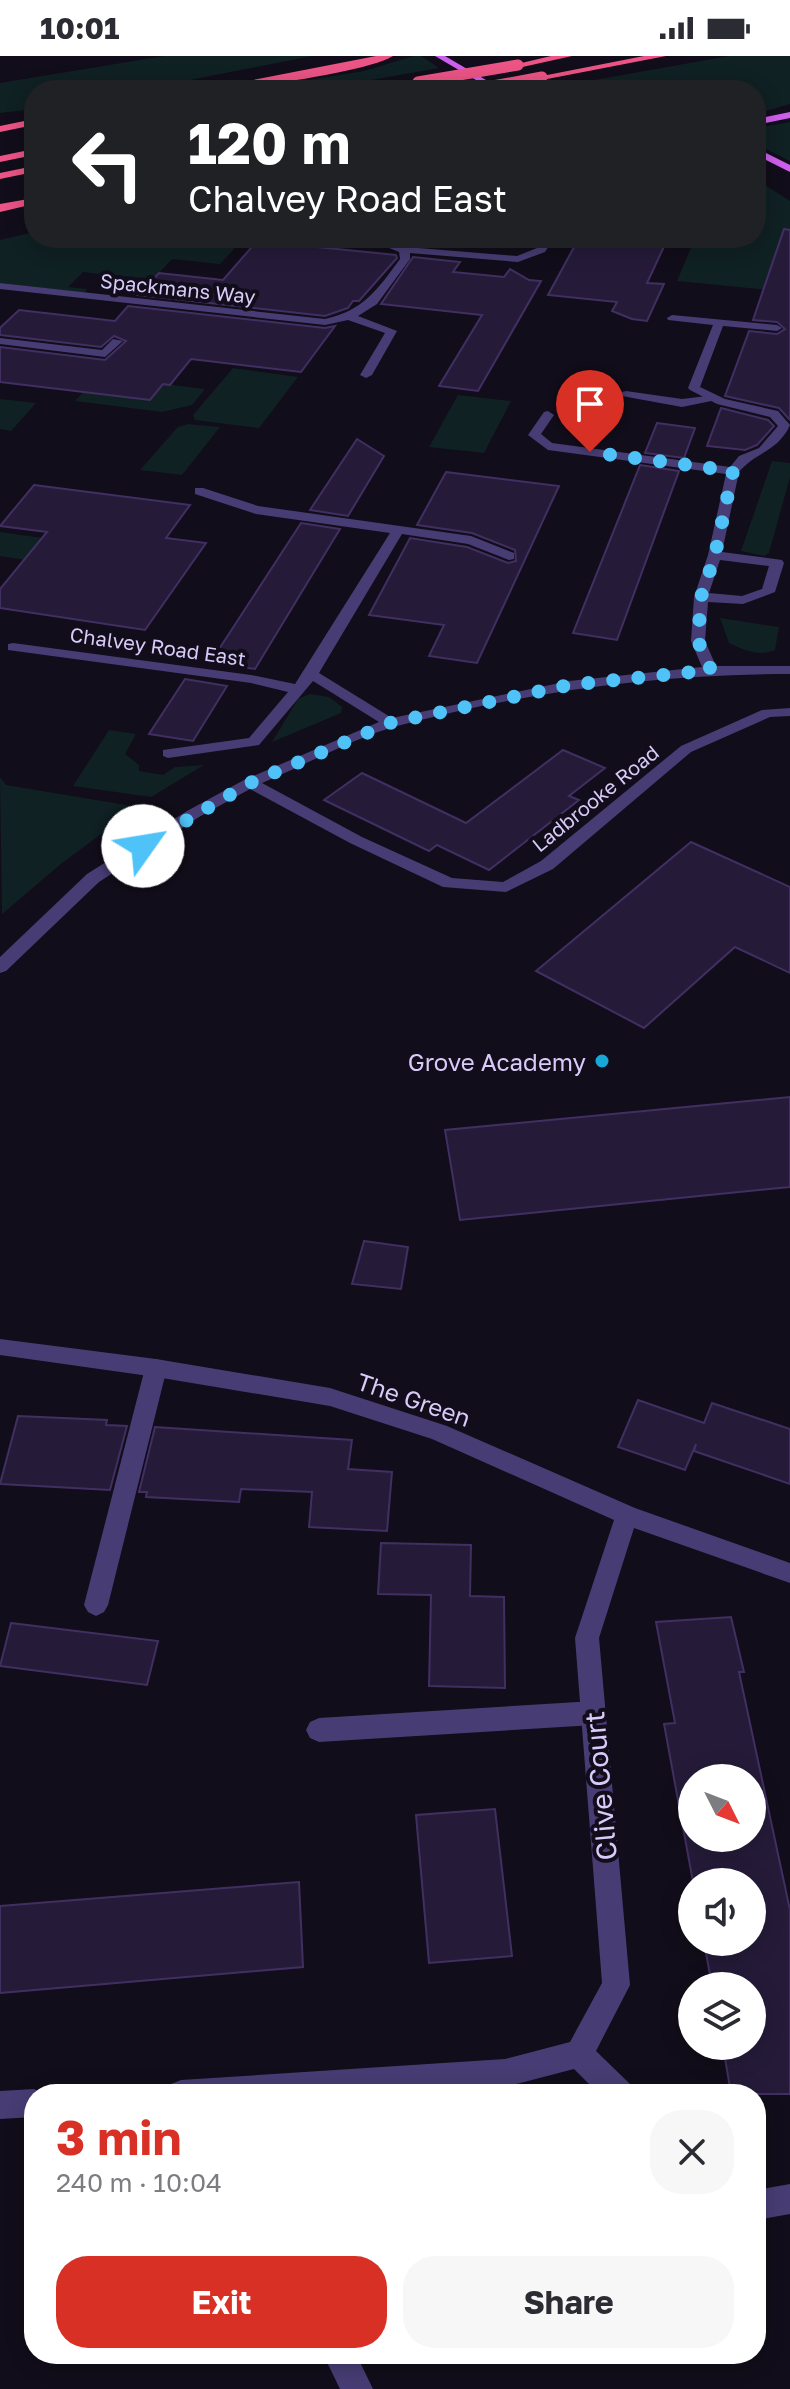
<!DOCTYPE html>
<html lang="en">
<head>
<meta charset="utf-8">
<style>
	:root { --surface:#fff; --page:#f7f7f7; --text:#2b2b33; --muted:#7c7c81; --accent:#d93025 }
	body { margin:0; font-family:"Golos Text",sans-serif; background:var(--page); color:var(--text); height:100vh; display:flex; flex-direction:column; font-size:30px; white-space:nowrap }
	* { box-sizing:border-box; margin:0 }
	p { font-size:26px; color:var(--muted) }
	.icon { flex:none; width:44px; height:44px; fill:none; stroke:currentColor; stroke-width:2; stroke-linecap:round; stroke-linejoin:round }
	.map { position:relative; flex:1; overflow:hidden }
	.details { position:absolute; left:24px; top:2028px; width:742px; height:280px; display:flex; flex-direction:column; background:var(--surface); border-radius:32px; box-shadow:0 4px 20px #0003 }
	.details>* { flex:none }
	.banner { position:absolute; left:24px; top:24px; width:742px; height:168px; border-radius:32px; box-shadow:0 4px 20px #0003; background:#202124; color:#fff; overflow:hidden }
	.needle { width:52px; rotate:132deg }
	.buttons { position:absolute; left:678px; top:1708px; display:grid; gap:16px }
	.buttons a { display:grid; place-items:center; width:88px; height:88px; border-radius:50%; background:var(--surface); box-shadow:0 4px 20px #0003; font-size:40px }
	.pin { position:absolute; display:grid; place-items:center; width:68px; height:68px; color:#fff; margin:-82px -34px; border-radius:50% 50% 50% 0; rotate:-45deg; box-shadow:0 0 8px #0007 }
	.pin .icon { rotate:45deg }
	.me { position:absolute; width:88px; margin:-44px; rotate:58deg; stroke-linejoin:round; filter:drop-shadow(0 0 6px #0008) }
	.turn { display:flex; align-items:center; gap:28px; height:168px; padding:0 32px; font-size:36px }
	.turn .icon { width:104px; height:104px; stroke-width:2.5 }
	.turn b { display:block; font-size:56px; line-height:68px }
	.round { display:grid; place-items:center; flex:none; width:84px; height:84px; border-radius:32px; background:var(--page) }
	.head { display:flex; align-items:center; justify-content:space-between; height:136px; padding:0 32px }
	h1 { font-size:48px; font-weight:700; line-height:60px; color:var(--accent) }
	.primary-button { display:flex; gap:16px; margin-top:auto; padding:16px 32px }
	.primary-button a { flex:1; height:92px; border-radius:32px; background:var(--accent); color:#fff; font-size:32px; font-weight:700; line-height:92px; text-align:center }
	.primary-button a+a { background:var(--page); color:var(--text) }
	.status { display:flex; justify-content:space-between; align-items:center; height:56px; padding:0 40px; background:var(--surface); direction:ltr }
	.status svg { height:22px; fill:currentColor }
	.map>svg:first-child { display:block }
	.green { fill:#102123 }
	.building { fill:#251b39; stroke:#412f62; stroke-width:2; fill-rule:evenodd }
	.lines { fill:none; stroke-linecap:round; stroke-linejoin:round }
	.lane { fill:#473d74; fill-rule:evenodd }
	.street { fill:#473d74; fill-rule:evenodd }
	.primary { fill:#ce5fed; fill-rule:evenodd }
	.highway { fill:#eb5485; fill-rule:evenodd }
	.highway-bridge { stroke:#eb5485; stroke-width:11 }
	.route { stroke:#4fc3f7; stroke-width:14; stroke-dasharray:0 25.2 }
	.poi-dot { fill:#19a7d8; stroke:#110d1a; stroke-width:3 }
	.labels { text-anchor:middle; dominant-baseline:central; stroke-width:8; stroke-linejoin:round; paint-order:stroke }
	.far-street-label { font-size:20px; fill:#d8cbf9; stroke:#110d1a }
	.poi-label { font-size:24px; fill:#d8cbf9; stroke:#110d1a; text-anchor:end }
	.street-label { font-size:24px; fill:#d8cbf9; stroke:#110d1a }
	.near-street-label { font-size:28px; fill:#d8cbf9; stroke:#110d1a }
</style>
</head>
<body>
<div class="status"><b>10:01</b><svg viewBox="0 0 49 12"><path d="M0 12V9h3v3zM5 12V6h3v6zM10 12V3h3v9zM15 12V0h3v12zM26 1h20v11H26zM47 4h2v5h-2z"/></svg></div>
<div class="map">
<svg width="790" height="2333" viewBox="0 0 790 2333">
	<rect width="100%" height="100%" fill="#110d1a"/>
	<g class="green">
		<polygon points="164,0 312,0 139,34 34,34 34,53 0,57 0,27"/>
		<polygon points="414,0 421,0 439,12 315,34 246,34 364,15"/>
		<polygon points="729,0 790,0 790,48 756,58 756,34 538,34"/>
		<polygon points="790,66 790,105 756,88 756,72"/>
		<polygon points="756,123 790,145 790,236 677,225 695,182 756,182"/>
		<polygon points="34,176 34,182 244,182 220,208 172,203 139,238 127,237 140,222 83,216 68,231 87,233 84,237 0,227 0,184"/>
		<polygon points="233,312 298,321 259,372 195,364 193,359"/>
		<polygon points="98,320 205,333 192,349 162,356 75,345"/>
		<polygon points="458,339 511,345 484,397 429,391"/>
		<polygon points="0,343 36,347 11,375 0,373"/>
		<polygon points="188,368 220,371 182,419 140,414 178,371"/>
		<polygon points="772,405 790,407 790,421 769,497 764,500 741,495"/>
		<polygon points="0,476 71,486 39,506 0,500"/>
		<path d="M720,562L779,571L775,594C758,601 744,594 729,587Z"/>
		<polygon points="310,638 329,641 342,651 341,657 272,686 298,643"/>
		<polygon points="109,674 136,678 125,698 139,709 139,715 163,719 175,711 204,709 151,741 73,730"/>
		<polygon points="0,721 6,729 132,750 131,756 62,807 2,858"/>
	</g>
	<g class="building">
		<polygon points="784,173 790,174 790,364 779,352 725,340 749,275 777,278 785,273 777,266 753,264"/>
		<polygon points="579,182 668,182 647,227 664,228 647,265 632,263 612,255 617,246 548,239"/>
		<polygon points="257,185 396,199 397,202 359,245 353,245 348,252 325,260 138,239 159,217 223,224"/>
		<polygon points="413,201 460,206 453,216 504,221 510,213 529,224 541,225 478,335 439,330 482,259 381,248"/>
		<polygon points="128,250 325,272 335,270 301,316 191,303 170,329 163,328 150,344 0,326 0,291 105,304 126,285 114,280 101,291 0,279 0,272 19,254 115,265"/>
		<polygon points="721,352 768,364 774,370 757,389 745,394 707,390"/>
		<polygon points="657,367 695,372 684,402 645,397"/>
		<polygon points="357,383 384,400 348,460 310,454"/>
		<polygon points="640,409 679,415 617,584 573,577"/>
		<polygon points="446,416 559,430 477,607 429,600 444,569 369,559 410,482 467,491 508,507 516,505 515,494 472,477 417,469"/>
		<polygon points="34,429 190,449 166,482 206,487 145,574 0,552 0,533 47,476 0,470"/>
		<polygon points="301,467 340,473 255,613 210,607"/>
		<polygon points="185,623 227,630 193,685 149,678"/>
		<polygon points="563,694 605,712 569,740 579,744 489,814 437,789 429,795 324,744 362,717 466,767"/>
		<polygon points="691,786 790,831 790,917 735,891 644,972 536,915"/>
		<polygon points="790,1041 790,1131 460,1164 445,1074"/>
		<polygon points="364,1185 408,1191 401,1233 352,1228"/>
		<polygon points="638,1344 704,1367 712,1347 790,1373 790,1428 694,1395 696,1388 685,1414 618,1391"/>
		<polygon points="18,1360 107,1364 106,1369 127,1370 110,1434 0,1428"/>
		<polygon points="155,1371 352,1384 348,1413 392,1416 387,1475 309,1471 312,1436 241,1433 239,1446 146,1441 147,1436 139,1436"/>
		<polygon points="381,1487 471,1489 470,1540 504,1541 505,1632 429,1630 431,1539 378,1538"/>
		<path d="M731,1561L744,1616H739L790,1854V2038H731L723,1990H752V1930H712L704,1886H752V1826H693L664,1668L675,1667L656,1566ZM692,1722H752V1782H692Z"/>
		<polygon points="11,1567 158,1585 147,1629 0,1610"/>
		<polygon points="495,1753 512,1900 429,1907 416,1759"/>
		<polygon points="299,1826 303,1911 0,1937 0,1850"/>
	</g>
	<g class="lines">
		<g class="lane">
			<polygon points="626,335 682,343 715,339 721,343 682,351 622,340 622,336"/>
			<polygon points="156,1303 164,1306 167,1312 108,1549 104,1556 96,1560 88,1556 84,1549 145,1312 148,1306"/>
			<polygon points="594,1645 603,1649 606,1657 603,1665 594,1669 319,1686 310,1682 306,1674 310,1666 319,1662"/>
			<polygon points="323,2298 356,2298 373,2333 340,2333"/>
		</g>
		<g class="street">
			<path d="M365,182H387L406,191L517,200L537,192L544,182H554L545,196L518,206L410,197V203L377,248L358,260L397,275L372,319L366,322L360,319L385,277L348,264L325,269L0,233V227L325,263C363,255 378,233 400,203L399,196Z"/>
			<path d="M672,259L777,269L782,272L777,275L723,270L700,331L725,343L778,355L790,369C778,396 755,396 739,416L722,496L782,504L784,507L775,536L743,548L708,546L705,585L716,610H790V618C658,618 525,636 397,670C356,681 303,710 262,727L362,781L452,822L503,826L541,805L681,690L762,654L790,652V660L770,661L691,696L553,813L506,836L443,831L350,787L250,733L199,761L99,826L6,915L0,917V901L87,818L187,755L244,724L379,666L313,625L259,689L168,702L163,700V694L249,682L288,636L251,627L8,594V588L13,587L251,619L295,628L390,477L256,458L195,438V432H203L258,450L471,480L514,497V503L509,504L468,488L402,478L319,617L392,662L569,625L702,611L691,585L694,541L708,499L726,418L548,394L528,379L544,356L548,355L554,359L541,378L552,387L730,411L739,400L759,392L778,370L770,361L717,348L690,334L688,332L713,269L668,264L667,262ZM720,504L769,510L762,533L742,540L709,537Z"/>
			<polygon points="0,282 102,294 113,283 123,285 105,301 0,288"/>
			<polygon points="0,1283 156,1303 330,1332 447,1370 635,1452 790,1507 790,1527 634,1472 599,1582 630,1929 596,1995 630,2028 634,2038 599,2038 574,2013 505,2031 402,2038 167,2038 171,2028 181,2024 505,2003 570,1986 602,1927 575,1582 614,1464 432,1383 330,1350 156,1321 0,1299"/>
			<polygon points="34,2033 45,2038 34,2038 34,2061 0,2063 0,2035"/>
			<polygon points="790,2128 790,2158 756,2164 756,2134"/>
		</g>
		<g class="primary">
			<polygon points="435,0 445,0 503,34 493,34"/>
			<polygon points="790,56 790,62 756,69 756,63"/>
			<polygon points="756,92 790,109 790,116 756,99"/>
		</g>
		<g class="highway">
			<path d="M376,0H393C365,17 238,34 202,34Z"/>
			<polygon points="551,0 572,0 518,12 513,9"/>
			<polygon points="644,0 666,0 542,24 537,21"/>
			<polygon points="418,23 423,26 422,28 391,34 369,34"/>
			<polygon points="34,63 34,69 0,76 0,70"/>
			<polygon points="34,93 34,99 0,106 0,100"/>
			<polygon points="34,110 34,116 0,123 0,117"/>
			<polygon points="34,142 34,148 0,156 0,148"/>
		</g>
		<g class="highway-bridge">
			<polyline points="418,26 518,9"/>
			<polyline points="493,30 542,21"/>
		</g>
	</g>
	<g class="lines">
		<polyline class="route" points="143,790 250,727 390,667 569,629 711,614 698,585 701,541 715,499 733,415 590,396"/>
	</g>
	<circle class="poi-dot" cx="602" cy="1005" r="8"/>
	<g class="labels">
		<g class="far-street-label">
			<text transform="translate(178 232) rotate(6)">Spackmans Way</text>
			<text transform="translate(158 590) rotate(8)">Chalvey Road East</text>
			<text transform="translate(595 742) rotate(-39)">Ladbrooke Road</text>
		</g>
		<g class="poi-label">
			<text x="586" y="1005">Grove Academy</text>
		</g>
		<g class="street-label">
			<text transform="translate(414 1343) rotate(19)">The Green</text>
		</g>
		<g class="near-street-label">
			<text transform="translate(600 1730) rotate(-95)">Clive Court</text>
		</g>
	</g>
</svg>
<div class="buttons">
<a><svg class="needle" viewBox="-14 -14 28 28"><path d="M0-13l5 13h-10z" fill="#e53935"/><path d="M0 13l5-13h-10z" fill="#7c7c81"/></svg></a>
<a><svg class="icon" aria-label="sound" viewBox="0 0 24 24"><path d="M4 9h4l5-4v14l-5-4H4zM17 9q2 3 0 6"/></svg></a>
<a><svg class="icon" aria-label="layers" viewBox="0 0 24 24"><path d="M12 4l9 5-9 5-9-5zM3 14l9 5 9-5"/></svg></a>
</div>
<div class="pin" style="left:590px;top:396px;background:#d93025"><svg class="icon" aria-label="arrive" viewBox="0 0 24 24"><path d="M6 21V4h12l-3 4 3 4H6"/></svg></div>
<svg class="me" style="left:143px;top:790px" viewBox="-20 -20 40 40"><circle r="19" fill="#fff"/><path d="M0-13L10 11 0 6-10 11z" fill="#4fc3f7"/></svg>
<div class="banner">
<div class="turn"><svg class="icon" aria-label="left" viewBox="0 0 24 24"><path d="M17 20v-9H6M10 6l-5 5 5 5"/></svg><div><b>120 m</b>Chalvey Road East</div></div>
</div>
<section class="details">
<div class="head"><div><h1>3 min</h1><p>240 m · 10:04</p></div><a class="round"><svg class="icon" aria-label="close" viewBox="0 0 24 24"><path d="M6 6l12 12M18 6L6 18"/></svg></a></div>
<div class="primary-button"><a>Exit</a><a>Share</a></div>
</section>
</div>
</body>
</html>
